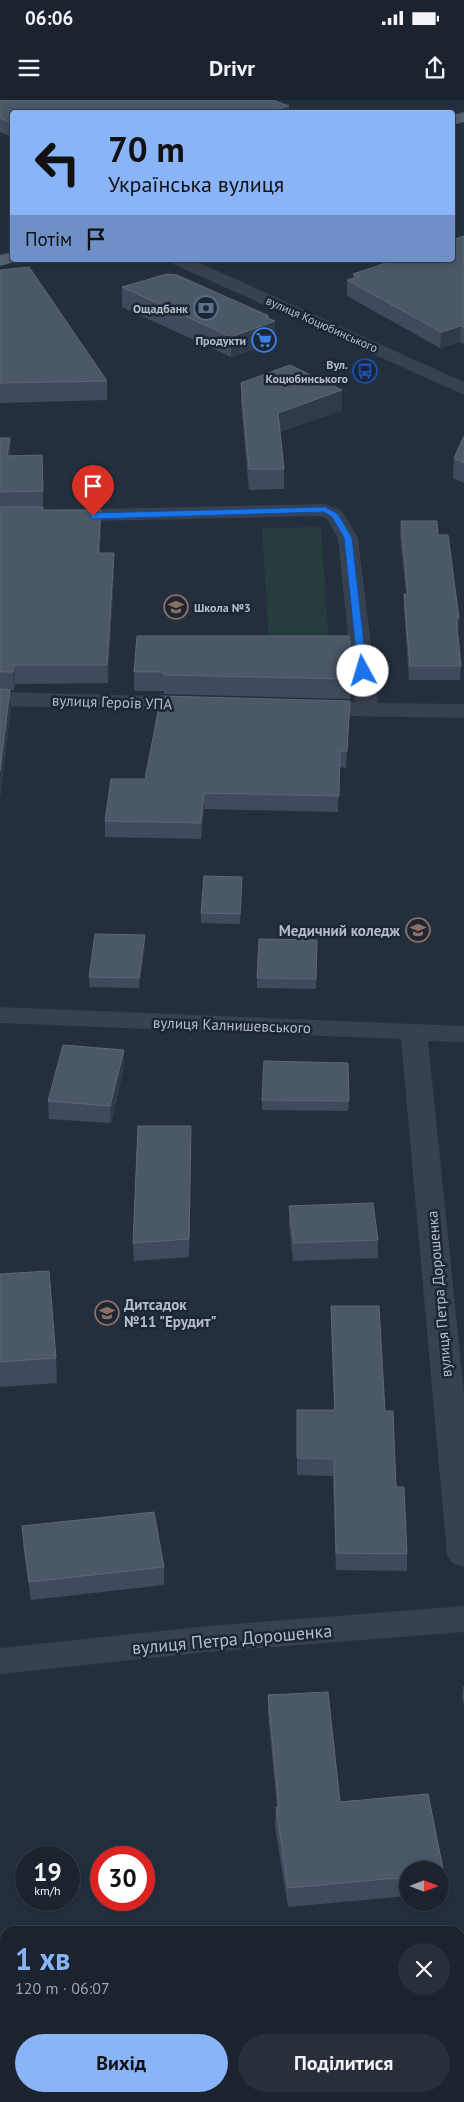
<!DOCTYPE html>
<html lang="uk">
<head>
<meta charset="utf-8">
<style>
	:root { --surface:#1b232e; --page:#282f3a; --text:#f1f3f6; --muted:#a0a4aa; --line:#39404a; --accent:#8ab4f8 }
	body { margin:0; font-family:"PT Sans",sans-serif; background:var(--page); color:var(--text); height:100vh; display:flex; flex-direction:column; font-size:19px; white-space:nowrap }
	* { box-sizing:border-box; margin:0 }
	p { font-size:16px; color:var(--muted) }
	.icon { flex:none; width:28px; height:28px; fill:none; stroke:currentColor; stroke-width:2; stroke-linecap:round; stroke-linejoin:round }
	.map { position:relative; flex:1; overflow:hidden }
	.panel { position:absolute; left:0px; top:1826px; width:465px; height:176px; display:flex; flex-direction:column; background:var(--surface); border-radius:15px 15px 0 0; box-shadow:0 2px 8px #0003,0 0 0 1px var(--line) }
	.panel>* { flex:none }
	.guide { position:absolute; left:10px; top:10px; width:445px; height:152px; border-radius:5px; box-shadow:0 2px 8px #0003,0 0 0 1px var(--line); background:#8ab4f8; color:#111; overflow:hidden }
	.needle { width:32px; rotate:90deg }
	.controls { position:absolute; left:399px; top:1761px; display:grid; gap:10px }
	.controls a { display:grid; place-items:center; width:50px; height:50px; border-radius:50%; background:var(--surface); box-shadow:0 2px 8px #0003,0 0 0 1px var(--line); font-size:25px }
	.speed { position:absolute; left:15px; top:1746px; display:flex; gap:10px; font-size:25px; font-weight:700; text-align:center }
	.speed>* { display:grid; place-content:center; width:65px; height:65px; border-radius:50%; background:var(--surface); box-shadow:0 2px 8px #0003,0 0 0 1px var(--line); line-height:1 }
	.speed small { font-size:12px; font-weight:400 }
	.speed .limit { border:8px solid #d22; background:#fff; color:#111 }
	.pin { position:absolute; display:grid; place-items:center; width:42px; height:42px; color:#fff; margin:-51px -21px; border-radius:50% 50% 50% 0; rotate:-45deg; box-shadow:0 0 5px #0007 }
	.pin .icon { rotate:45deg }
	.me { position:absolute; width:55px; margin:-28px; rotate:354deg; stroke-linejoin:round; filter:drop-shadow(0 0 4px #0008) }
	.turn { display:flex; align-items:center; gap:18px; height:105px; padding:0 15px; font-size:22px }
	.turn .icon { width:65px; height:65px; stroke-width:2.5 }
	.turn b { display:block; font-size:35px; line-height:42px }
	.then { display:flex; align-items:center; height:48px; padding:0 15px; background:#0003; gap:10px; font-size:19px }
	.round { display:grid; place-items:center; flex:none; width:52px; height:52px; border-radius:26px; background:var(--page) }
	.head { display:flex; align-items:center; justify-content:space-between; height:85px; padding:0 15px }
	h1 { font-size:30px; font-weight:600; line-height:38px; color:var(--accent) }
	.cta { display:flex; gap:10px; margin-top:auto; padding:10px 15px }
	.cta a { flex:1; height:58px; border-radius:30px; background:var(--accent); color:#111; font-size:20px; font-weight:600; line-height:58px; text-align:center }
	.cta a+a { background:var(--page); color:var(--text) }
	.status { display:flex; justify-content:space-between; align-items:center; height:35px; padding:0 25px; background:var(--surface); direction:ltr }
	.status svg { height:14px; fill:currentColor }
	header { display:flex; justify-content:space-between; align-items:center; height:65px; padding:0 15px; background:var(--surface); font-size:22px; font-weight:600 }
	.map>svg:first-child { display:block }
	.green { fill:#263c3f }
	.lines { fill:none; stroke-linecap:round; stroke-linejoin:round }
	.minor { fill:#38414e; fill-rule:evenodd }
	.tertiary { fill:#38414e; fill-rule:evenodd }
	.primary { fill:#56606e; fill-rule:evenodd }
	.wall { fill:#3f4b5c }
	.shaded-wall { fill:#2f3b4b }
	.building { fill:#4b5868; stroke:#5c6777 }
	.route { fill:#1a73e8; stroke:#114b97 }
	.labels { text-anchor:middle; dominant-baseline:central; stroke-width:5; stroke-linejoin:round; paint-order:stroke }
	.far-poi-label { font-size:12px; font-weight:bold; fill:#b4bcc9; stroke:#1d2633; text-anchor:end }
	.far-street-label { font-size:12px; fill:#b4bcc9; stroke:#1d2633 }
	.street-label { font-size:15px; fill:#b4bcc9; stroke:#1d2633 }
	.poi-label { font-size:15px; font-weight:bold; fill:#b4bcc9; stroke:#1d2633; text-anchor:end }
	.near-street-label { font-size:18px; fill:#b4bcc9; stroke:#1d2633 }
</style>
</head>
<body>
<div class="status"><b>06:06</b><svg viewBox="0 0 49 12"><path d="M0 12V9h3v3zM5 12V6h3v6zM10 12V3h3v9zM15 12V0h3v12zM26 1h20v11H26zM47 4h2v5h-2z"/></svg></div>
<header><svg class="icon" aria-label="menu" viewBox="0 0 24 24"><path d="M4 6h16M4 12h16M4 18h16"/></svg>Drivr<svg class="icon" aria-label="share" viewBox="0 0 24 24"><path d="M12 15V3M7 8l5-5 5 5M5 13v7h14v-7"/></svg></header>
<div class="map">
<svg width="464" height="2002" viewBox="0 0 464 2002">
	<rect width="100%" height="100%" fill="#242f3e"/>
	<polygon class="green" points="321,427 329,545 269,545 262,428"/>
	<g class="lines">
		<g class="minor">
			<polygon points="325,404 342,411 358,438 378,603 464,604 464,618 348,616 340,614 337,609 340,604 355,602 338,438 327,419 322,416 0,423 0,411"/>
			<polygon points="0,592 198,597 206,599 209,604 206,609 198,611 0,606"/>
			<polygon points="0,907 464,926 464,942 428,941 464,1293 464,1467 452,1463 447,1455 401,939 0,923"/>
			<rect x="460" y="1839" width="4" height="32"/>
			<polygon points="5,1895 5,1927 0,1928 0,1896"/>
		</g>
		<g class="tertiary">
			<polygon points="170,160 193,160 464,282 464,295 173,164"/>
			<polygon points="464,1506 464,1532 208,1552 0,1574 0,1548 208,1526"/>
		</g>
		<g class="primary">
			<polygon points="464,12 464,22 452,25 452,15"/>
			<polygon points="12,152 12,160 18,161 0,166 0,155"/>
		</g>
	</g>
	<g class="wall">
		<polygon points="0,0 12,12 12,37 0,32"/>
		<polygon points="464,136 464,244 460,242 440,248 347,196 347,180 353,178 353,174"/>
		<polygon points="0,170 107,281 107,300 0,303"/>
		<polygon points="122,187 269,219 275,221 275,242 231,257 122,207"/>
		<polygon points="241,283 342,290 342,310 280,332 284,369 284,389 249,390 241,303"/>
		<polygon points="464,336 464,383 453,378 454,358"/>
		<polygon points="0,338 11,356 43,372 43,410 101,428 100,453 114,471 108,583 15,584 14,590 10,590 11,608 0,698"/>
		<polygon points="401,421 438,435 459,518 458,532 461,566 460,580 409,580 404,508 404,494 406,494 400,435"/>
		<polygon points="349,536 352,592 350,599 164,594 164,591 134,591 134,572"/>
		<polygon points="350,601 346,668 339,667 338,712 204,709 201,739 105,737 105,721"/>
		<polygon points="242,777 240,824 201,823 201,813"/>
		<polygon points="145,835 145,845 139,888 90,887 89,877"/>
		<polygon points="317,840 316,889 257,888 257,878"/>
		<polygon points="124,967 111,1023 49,1019 48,1001"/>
		<polygon points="262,1000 349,1001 348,1011 262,1010"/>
		<polygon points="191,1043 189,1157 134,1161 133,1143"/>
		<polygon points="289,1106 378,1140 378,1158 293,1161 289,1124"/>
		<polygon points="0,1174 56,1258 57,1283 0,1287"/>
		<polygon points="331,1206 385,1311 396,1387 407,1454 407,1471 336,1470 333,1376 297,1375 297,1310 334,1310 331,1223"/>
		<polygon points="22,1426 164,1467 164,1485 31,1500 23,1445"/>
		<polygon points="463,1586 464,1586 464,1605 462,1597"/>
		<polygon points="328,1592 340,1702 428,1694 444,1774 443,1793 440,1793 440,1770 408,1770 408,1796 288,1807 275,1726 276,1707 277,1707 268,1614 268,1595"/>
		<rect x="460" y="1881" width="4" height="85"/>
	</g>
	<g class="shaded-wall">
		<polygon points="289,6 289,12 268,12"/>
		<polygon points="12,22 12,37 11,23"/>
		<polygon points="269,216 269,223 275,221 275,242 231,257 231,237 265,217"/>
		<polygon points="461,226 460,242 440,248 441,232"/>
		<polygon points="342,290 342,310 278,333 278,313"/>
		<polygon points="10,338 11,355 8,373 7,356"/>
		<polygon points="101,410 101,428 98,471 98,453"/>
		<polygon points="114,453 114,471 108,583 107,565"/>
		<polygon points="14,565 15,584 14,590 13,572"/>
		<polygon points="353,572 352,592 350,599 351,579"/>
		<polygon points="10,590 11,608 0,698 0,671"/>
		<polygon points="204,693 204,709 201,739 201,723"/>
		<polygon points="145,835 145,845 139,888 139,878"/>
		<polygon points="124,950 124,967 111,1023 110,1006"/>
		<polygon points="191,1026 191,1043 189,1157 189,1139"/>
	</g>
	<g class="building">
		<polygon points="0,0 273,0 289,6 268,12 12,12 12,22 11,23 0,18"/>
		<polygon points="464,136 464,227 461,226 441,232 347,180 359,177 353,174 395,160 452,160 452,140"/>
		<polygon points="29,167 107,281 0,283 0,170"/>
		<polygon points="167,174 177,175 269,216 265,217 275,221 231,237 122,187"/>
		<polygon points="290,265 342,290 278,313 284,369 249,369 241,283"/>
		<polygon points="464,336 464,363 454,358"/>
		<polygon points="0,338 10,338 7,356 42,355 43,391 0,392"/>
		<polygon points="0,407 43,407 43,410 101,410 98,453 114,453 107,565 14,565 13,572 0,572"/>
		<polygon points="401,421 437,421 438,435 448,435 459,518 456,518 461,566 410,566 404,494 408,494"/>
		<polygon points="137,536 349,536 353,572 351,579 164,575 164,572 134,572"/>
		<polygon points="0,589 10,590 0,671"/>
		<polygon points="161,596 350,601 347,651 340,651 339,696 204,693 201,723 105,721 111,679 145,679"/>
		<polygon points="204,776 242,777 240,814 201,813"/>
		<polygon points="95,834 145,835 139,878 89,877"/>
		<polygon points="259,839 317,840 316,879 257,878"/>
		<polygon points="63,945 124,950 110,1006 48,1001"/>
		<polygon points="264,961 348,963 349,1001 262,1000"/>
		<polygon points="138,1026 191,1026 189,1139 133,1143"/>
		<polygon points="373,1103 378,1140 294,1143 289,1106"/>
		<polygon points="49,1171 56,1258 0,1262 0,1174"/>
		<polygon points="331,1206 379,1206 385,1311 393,1311 396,1387 404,1387 407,1454 336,1453 334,1359 297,1358 297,1310 335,1310"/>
		<polygon points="154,1412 164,1467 29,1482 22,1426"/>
		<polygon points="328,1592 340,1702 428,1694 444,1774 440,1774 440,1770 408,1770 408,1777 288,1788 276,1707 279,1707 268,1595"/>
		<rect x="460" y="1881" width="4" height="66"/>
		<polygon points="5,1952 5,1998 94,1998 94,2002 0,2002 0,1953"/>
		<rect x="209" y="1998" width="158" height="4"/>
	</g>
	<polygon class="route" points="325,407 338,414 352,438 367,571 363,574 358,571 344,438 332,417 324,412 93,419 89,416 93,413"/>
	<defs>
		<g id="bank-ring" transform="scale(1.25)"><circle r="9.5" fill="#1d2633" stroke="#5c6f8a" stroke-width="1.5"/><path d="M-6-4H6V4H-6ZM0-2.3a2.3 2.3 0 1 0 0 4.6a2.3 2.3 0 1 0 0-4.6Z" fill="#5c6f8a"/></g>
		<g id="supermarket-ring" transform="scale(1.25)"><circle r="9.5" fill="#1d2633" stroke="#3f7fe0" stroke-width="1.5"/><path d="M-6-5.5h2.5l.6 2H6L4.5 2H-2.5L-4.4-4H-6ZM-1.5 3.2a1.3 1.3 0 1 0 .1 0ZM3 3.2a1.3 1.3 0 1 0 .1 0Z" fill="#3f7fe0"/></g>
		<g id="bus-ring" transform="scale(1.25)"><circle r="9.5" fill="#1d2633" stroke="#1a4fb4" stroke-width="1.5"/><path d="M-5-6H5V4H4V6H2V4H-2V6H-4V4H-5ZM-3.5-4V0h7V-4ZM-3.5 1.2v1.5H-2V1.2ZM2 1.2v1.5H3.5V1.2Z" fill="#1a4fb4"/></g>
		<g id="school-ring" transform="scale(1.25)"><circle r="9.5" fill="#1d2633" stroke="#8d6e63" stroke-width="1.5"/><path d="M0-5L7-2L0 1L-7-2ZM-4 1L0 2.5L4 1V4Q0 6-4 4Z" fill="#8d6e63"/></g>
		<g id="university-ring" transform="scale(1.25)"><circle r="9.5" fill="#1d2633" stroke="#8d6e63" stroke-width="1.5"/><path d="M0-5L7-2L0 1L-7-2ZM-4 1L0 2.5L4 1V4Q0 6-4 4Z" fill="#8d6e63"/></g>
	</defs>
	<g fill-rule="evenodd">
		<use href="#bank-ring" x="206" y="208"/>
		<use href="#supermarket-ring" x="264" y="240"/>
		<use href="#bus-ring" x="365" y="271"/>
		<use href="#school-ring" x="176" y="507"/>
		<use href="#university-ring" x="418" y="830"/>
		<use href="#school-ring" x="107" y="1213"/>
	</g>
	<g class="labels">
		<g class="far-poi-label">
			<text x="188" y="208">Ощадбанк</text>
			<text x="246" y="240">Продукти</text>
			<text x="348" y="264">Вул.<tspan x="348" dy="14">Коцюбинського</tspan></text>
			<text x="194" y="507" text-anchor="start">Школа №3</text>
		</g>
		<g class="far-street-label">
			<text transform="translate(322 224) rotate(24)">вулиця Коцюбинського</text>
		</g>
		<g class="street-label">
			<text transform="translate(112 602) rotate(2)">вулиця Героїв УПА</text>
			<text transform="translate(232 925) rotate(2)">вулиця Калнишевського</text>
			<text transform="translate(439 1194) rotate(-95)">вулиця Петра Дорошенка</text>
		</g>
		<g class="poi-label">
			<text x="400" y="830">Медичний коледж</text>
			<text x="124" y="1204" text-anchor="start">Дитсадок<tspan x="124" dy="17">№11 "Ерудит"</tspan></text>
		</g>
		<g class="near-street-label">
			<text transform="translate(232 1539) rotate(-5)">вулиця Петра Дорошенка</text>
		</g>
	</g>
</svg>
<div class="controls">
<a><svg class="needle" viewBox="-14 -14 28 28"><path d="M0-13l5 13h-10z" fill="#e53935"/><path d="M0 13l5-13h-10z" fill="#a0a4aa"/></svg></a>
</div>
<div class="speed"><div>19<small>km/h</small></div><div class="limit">30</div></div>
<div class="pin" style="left:93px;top:416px;background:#d93025"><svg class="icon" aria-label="arrive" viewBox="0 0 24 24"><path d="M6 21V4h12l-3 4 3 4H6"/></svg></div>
<svg class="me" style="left:363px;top:571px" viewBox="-20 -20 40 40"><circle r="19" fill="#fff"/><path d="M0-13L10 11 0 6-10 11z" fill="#1a73e8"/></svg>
<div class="guide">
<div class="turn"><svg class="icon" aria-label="left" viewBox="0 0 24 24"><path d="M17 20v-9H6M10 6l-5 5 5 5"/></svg><div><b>70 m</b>Українська вулиця</div></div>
<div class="then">Потім<svg class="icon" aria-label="arrive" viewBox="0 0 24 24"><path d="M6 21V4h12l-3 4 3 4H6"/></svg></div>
</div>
<section class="panel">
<div class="head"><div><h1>1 хв</h1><p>120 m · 06:07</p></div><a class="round"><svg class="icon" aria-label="close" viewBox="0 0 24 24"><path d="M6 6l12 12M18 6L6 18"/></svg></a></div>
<div class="cta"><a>Вихід</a><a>Поділитися</a></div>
</section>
</div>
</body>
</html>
